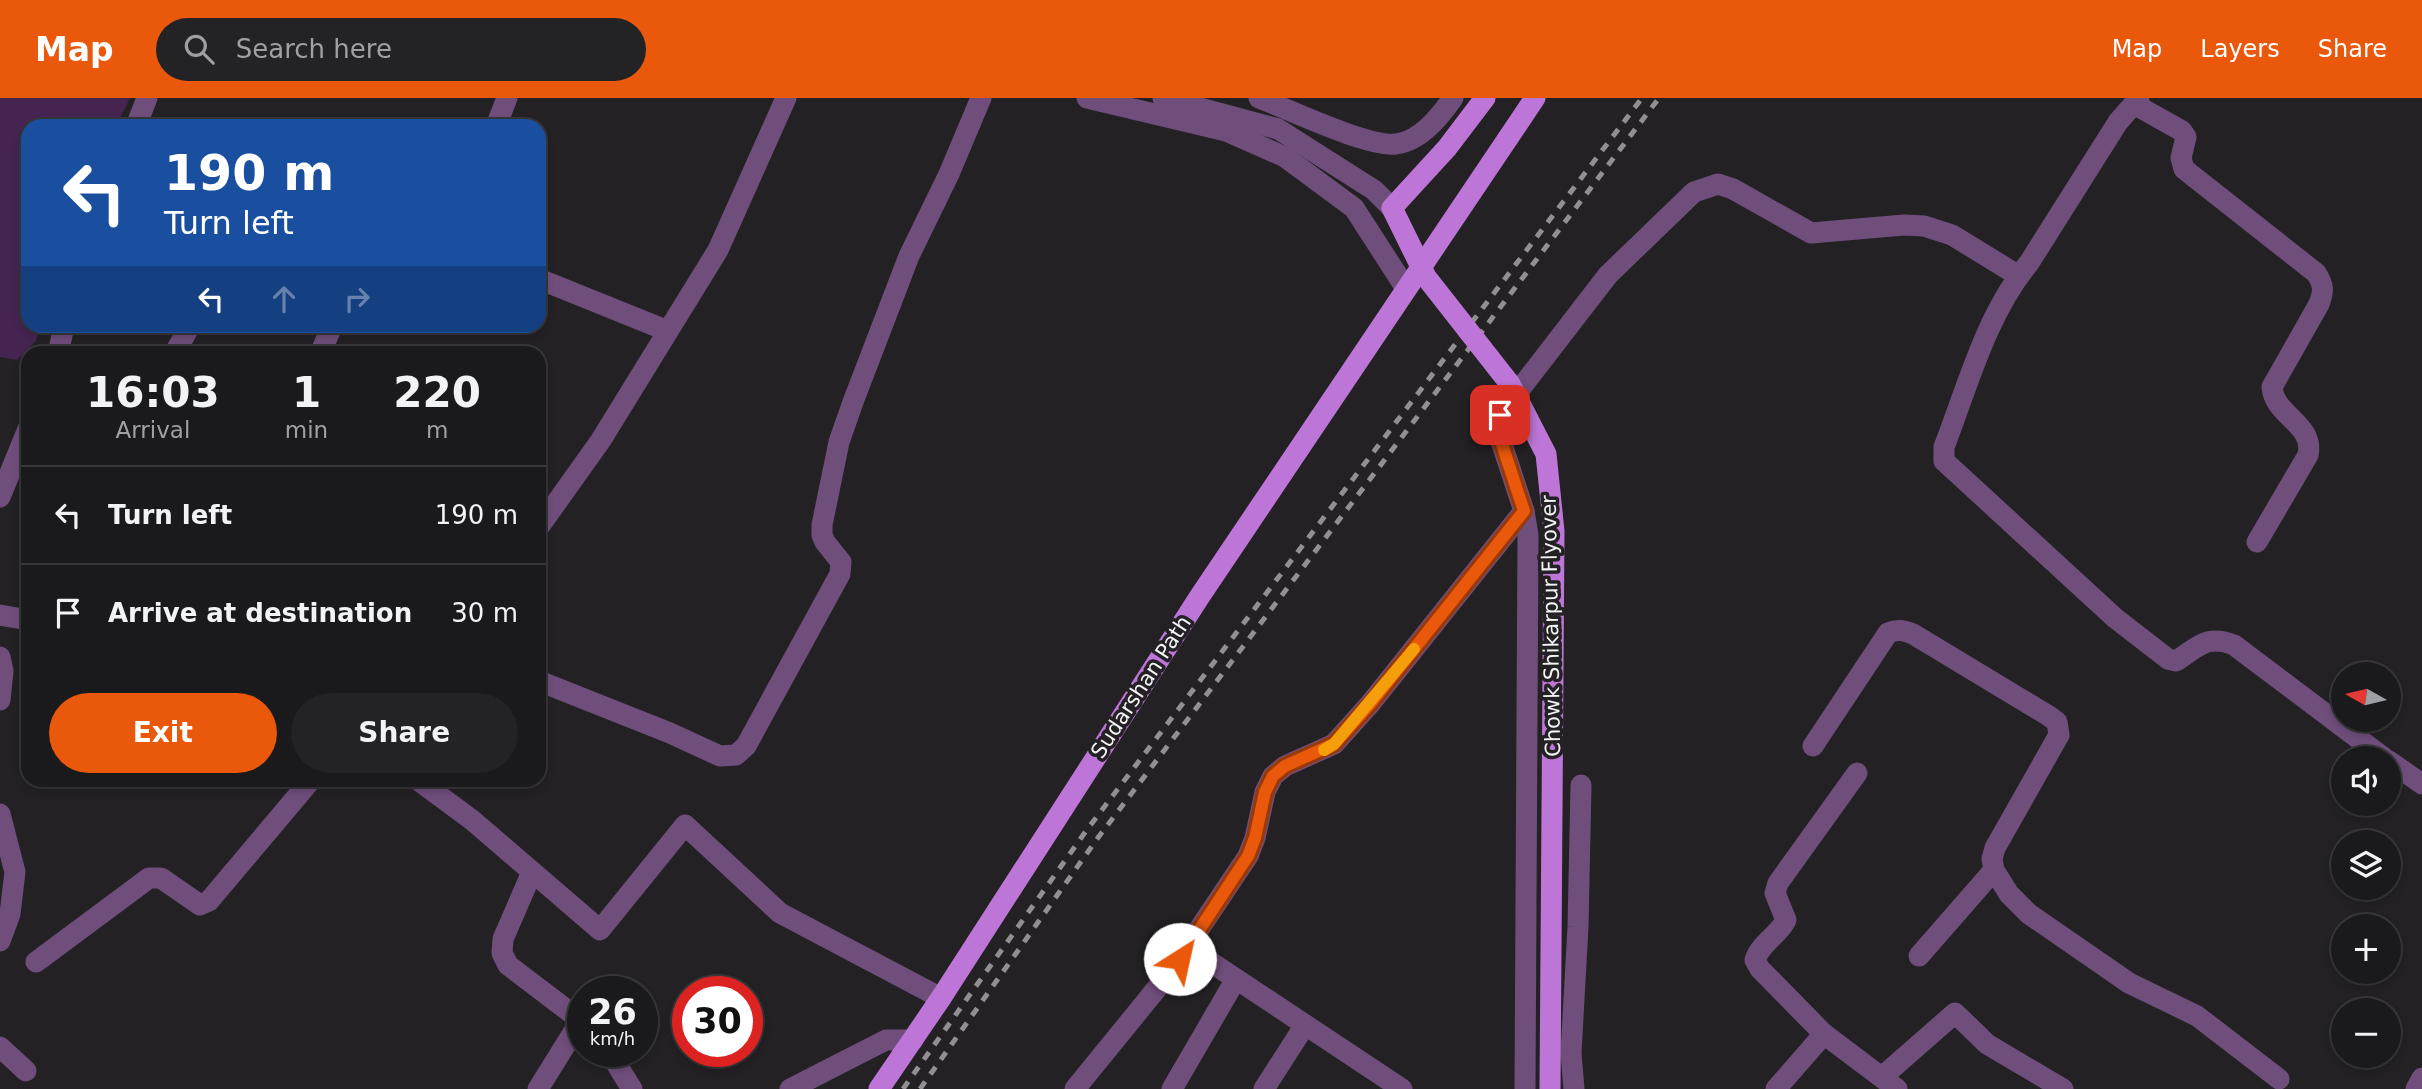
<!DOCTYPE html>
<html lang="en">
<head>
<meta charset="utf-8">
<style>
	:root { --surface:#1a191b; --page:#232224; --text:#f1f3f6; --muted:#9fa0a3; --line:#38383a; --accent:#ea580c }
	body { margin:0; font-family:"DejaVu Sans",sans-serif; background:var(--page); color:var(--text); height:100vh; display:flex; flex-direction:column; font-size:26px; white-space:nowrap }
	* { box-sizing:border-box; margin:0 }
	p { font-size:23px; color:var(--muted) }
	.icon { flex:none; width:38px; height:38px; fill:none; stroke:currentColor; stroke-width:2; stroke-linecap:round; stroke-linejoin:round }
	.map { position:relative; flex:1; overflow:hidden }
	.panel { position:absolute; left:21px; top:248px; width:525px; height:441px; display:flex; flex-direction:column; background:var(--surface); border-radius:21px; box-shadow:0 4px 10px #0003,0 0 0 2px var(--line) }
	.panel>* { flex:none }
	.hud { position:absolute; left:21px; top:21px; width:525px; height:214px; border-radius:21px; box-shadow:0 4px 10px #0003,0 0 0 2px var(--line); background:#1a4fa0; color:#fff; overflow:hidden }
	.needle { width:46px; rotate:278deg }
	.controls { position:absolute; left:2331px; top:564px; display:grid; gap:14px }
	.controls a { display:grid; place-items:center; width:70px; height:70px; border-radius:50%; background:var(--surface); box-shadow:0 4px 10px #0003,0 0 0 2px var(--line); font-size:35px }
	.speed { position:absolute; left:567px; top:878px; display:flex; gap:14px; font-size:35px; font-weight:700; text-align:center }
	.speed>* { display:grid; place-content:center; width:91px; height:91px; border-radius:50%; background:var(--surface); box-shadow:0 4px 10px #0003,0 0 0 2px var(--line); line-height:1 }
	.speed small { font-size:18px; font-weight:400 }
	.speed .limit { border:10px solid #d22; background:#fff; color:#111 }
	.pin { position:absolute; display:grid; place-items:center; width:60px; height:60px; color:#fff; margin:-30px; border-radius:14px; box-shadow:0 4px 10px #0006 }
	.me { position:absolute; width:77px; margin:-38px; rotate:35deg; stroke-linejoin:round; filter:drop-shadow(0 0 5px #0008) }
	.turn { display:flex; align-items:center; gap:24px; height:147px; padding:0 28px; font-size:32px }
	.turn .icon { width:91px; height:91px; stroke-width:2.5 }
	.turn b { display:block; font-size:49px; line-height:60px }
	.lanes { display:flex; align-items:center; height:66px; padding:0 28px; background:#0003; justify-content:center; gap:35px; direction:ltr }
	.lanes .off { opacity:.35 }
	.eta { display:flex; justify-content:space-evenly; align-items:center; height:119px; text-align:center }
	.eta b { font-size:42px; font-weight:800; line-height:49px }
	.primary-button { display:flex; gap:14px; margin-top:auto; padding:14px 28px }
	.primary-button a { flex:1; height:80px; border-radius:42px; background:var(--accent); color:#fff; font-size:28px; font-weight:800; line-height:80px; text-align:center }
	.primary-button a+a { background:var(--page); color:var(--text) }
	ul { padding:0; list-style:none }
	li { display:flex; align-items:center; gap:21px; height:98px; padding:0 28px; border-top:2px solid var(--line) }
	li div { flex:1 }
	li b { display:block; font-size:26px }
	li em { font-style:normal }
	header { display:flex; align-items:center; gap:42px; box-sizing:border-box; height:98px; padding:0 35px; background:var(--accent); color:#fff }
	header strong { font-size:33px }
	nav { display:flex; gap:38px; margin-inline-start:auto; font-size:24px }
	.search { width:490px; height:63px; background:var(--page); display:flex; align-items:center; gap:18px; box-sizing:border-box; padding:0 24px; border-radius:38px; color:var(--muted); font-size:26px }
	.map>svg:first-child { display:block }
	.green { fill:#452451 }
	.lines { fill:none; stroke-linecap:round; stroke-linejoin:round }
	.minor { stroke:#704e7c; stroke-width:21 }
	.major { stroke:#bd76d7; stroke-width:21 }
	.rail { stroke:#918f92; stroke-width:5; stroke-dasharray:9 9; stroke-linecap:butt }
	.major-bridge { stroke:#bd76d7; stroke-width:21 }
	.route-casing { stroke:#983908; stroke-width:18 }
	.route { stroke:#ea580c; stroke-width:12 }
	.slow { stroke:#f59e0b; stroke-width:12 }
	.labels { text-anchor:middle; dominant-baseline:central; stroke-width:7; stroke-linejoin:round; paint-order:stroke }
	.street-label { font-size:21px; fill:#f3f2f4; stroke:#232124 }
</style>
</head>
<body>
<header>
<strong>Map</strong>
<div class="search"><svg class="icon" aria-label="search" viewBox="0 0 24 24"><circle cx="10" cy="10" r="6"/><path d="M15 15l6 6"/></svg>Search here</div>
<nav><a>Map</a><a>Layers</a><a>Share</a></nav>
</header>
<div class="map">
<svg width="2422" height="991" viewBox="0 0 2422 991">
	<rect width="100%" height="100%" fill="#232124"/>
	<polygon class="green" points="0,0 130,0 116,28 28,28 28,228 40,228 36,243 17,262 0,259"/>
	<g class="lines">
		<g class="minor">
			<polyline points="1087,0 1226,33 1285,59 1354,110 1405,189"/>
			<polyline points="1163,0 1278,31 1374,92 1392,110"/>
			<path d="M1259,0C1290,12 1367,49 1396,46C1421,43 1440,18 1453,0"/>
			<path d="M2139,0L2118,24L2029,165C1986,217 1968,287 1944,349V363L2115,520L2168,561L2176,563C2198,549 2207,536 2234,547L2384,660"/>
			<path d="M2134,6L2182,33L2186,39L2181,60L2184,71L2316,175C2324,187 2324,193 2319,206L2272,289C2274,318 2315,326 2308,357L2257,444"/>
			<polyline points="136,28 147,0"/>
			<polyline points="496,28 507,0"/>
			<polyline points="539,181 668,233"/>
			<polyline points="58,256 64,228"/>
			<polyline points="174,256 190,228"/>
			<polyline points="320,256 332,228"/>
			<polyline points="0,399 28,331"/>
			<polyline points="539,429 601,342 718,152 786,0"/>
			<polyline points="0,517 28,522"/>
			<polyline points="0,559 3,573 0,602"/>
			<polyline points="539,583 670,635 720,658 736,657 746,648 840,476 841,464 825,444 822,437 822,427 839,344 853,304 909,158 949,76 981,0"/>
			<path d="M1813,648L1888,535C1898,531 1903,532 1913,536L2049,618L2057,624L2059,637L1995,750L1992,761L1994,772L2009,796L2029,816L2129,885L2197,918L2279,981"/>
			<polyline points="2389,663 2422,686"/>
			<path d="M1857,675L1778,785L1775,795L1786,822C1779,837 1760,845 1755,862L1760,871L1824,936L1897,991"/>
			<polyline points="418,682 472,722 600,832 685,727 780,815 941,900"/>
			<polyline points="0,716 15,774 10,816 0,843"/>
			<polyline points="532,774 503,841 502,855 508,867 583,924"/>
			<polyline points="1188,849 1402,991"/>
			<polyline points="1919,858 1994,772"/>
			<polyline points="36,864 149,780 161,780 200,807 209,803 311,682"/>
			<polyline points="0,949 26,973"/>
			<polyline points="609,954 632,991"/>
			<polyline points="1882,979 1955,915 1987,946 2063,991"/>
			<polyline points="538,991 581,922"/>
			<polyline points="790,991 886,942 913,942"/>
			<polyline points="1075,991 1171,873 1248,758 1255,740 1265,694 1273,678 1285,668 1334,646 1370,606 1524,413"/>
			<polyline points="1172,991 1236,881"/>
			<polyline points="1264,991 1305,927"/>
			<polyline points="1525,991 1528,437 1524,413 1498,334 1500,317 1608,177 1694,94 1718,86 1733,91 1811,135 1904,127 1924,128 1952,137 2019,178"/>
			<polyline points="1574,991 1571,955 1578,829 1581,687"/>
			<polyline points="1776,991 1824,936"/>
			<polyline points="2416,991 2422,980"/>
		</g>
		<polyline class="major" points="879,991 941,900 1200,498 1535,0"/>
		<g class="rail">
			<polyline points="903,991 1086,733 1642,0"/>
			<polyline points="920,991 1097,741 1659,0"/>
		</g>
		<polyline class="major-bridge" points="1485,0 1447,50 1392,110 1426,179 1510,286 1546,356 1554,433 1550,991"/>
	</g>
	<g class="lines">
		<g class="route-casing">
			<polyline id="route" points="1180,861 1248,758 1255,740 1265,694 1273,678 1285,668 1334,646 1370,606 1524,413 1498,334 1500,317"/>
		</g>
		<use href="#route" class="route"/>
		<polyline class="slow" points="1324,652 1334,646 1414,551"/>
	</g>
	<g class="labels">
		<g class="street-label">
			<text transform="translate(1551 528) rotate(-91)">Chowk Shikarpur Flyover</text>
			<text transform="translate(1141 589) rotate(-57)">Sudarshan Path</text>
		</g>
	</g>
</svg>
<div class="controls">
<a><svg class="needle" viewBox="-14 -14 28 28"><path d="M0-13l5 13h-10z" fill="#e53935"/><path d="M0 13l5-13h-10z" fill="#9fa0a3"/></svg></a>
<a><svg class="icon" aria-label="sound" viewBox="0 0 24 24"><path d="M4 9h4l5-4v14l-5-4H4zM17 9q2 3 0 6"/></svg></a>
<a><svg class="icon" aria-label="layers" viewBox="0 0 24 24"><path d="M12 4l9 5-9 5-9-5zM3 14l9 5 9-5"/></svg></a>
<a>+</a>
<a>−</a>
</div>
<div class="speed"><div>26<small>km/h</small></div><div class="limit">30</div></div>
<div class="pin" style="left:1500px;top:317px;background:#d93025"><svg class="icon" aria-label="arrive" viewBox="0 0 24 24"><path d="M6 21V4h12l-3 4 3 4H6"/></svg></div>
<svg class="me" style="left:1180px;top:861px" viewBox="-20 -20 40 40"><circle r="19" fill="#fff"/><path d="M0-13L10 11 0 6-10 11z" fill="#ea580c"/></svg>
<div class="hud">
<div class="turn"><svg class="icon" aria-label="left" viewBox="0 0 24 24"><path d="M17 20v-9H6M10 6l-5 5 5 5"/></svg><div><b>190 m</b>Turn left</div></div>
<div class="lanes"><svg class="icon" aria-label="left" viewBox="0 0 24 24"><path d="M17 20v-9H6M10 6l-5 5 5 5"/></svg><svg class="icon off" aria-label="ahead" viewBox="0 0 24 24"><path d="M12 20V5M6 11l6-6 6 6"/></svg><svg class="icon off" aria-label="right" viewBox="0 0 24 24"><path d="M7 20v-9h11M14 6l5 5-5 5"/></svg></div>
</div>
<section class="panel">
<div class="eta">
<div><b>16:03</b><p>Arrival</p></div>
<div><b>1</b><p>min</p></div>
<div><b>220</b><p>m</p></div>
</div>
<ul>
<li><svg class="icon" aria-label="left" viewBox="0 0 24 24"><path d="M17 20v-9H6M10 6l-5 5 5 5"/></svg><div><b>Turn left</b></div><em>190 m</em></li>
<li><svg class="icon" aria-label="arrive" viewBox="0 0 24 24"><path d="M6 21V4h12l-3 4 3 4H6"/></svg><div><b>Arrive at destination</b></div><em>30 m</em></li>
</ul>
<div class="primary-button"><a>Exit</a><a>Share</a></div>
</section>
</div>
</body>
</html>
